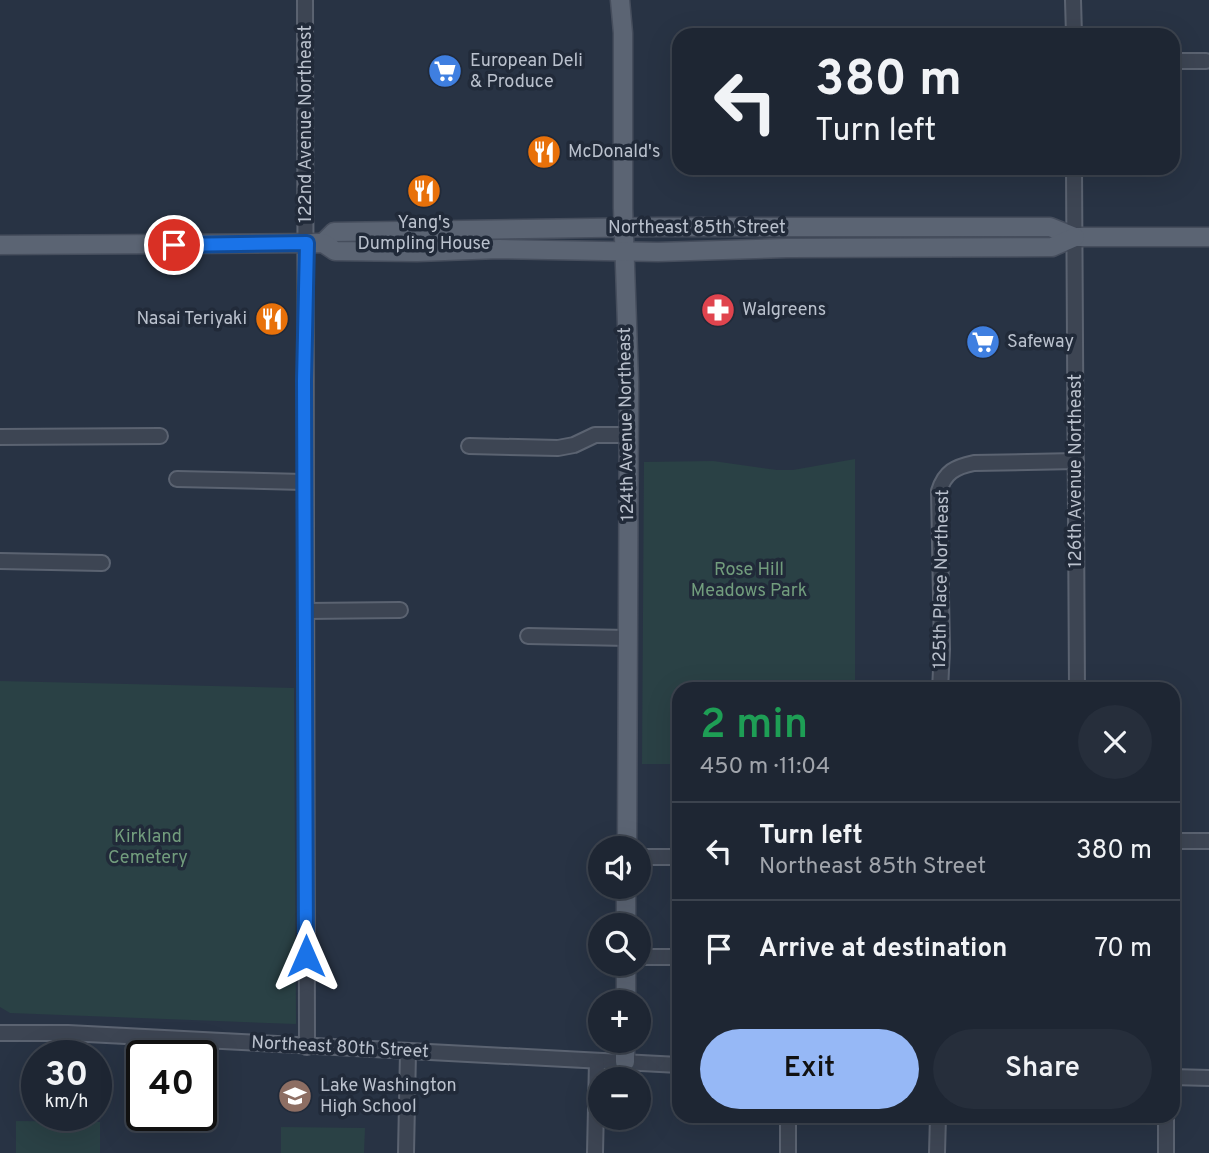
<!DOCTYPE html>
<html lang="en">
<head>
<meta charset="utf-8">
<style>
	:root { --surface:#1e2633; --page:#262e3b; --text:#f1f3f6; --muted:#a1a5ac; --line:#3c434e; --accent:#96b8f6 }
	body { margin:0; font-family:Overpass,sans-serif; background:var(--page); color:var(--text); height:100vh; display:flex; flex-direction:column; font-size:26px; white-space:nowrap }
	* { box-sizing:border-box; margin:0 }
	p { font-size:23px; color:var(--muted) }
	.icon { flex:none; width:38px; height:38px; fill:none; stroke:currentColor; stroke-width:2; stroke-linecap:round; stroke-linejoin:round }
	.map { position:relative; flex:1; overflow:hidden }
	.drawer { position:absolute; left:672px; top:682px; width:508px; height:441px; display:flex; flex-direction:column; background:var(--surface); border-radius:21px; box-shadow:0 7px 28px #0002,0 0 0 2px var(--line) }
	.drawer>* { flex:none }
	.top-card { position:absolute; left:672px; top:28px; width:508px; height:147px; border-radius:21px; box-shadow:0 7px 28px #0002,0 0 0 2px var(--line); background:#1e2633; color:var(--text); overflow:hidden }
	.controls { position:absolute; left:588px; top:836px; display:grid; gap:14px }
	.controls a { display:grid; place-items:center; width:63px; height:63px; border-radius:50%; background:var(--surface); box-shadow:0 7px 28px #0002,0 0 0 2px var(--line); font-size:35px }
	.speed { position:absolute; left:21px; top:1040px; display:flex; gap:14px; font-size:35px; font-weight:700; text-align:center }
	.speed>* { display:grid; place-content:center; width:91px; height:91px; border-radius:50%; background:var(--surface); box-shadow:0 7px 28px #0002,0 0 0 2px var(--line); line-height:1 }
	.speed small { font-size:18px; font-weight:400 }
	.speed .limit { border:4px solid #111; border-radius:10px; background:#fff; color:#111 }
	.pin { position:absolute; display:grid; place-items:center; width:60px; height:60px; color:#fff; margin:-30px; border:4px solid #fff; border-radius:50%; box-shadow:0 2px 7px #0007 }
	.me { position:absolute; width:77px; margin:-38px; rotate:0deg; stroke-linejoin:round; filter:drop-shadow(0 0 5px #0008) }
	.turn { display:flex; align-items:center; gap:24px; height:147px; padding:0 28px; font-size:32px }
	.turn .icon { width:91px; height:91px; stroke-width:2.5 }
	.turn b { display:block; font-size:49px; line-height:60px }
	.round { display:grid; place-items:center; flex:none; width:74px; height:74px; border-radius:37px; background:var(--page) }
	.head { display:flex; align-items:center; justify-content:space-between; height:119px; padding:0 28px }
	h1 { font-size:42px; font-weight:600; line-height:52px; color:#1e9e55 }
	.cta { display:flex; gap:14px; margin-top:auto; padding:14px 28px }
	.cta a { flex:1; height:80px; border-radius:42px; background:var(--accent); color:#111; font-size:28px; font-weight:600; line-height:80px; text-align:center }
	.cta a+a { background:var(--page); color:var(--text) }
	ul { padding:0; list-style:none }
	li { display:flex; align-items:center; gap:21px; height:98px; padding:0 28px; border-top:2px solid var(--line) }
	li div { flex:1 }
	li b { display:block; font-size:26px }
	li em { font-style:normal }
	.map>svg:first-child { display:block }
	.green { fill:#2a4145 }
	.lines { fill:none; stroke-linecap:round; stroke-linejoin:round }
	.minor-casing { stroke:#5b6371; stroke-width:18 }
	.major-casing { stroke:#464e5d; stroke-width:21 }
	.minor { stroke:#3d4553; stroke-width:14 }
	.major { stroke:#5b6473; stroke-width:18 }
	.route-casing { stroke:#114b97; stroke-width:18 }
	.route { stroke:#1a73e8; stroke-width:12 }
	.labels { text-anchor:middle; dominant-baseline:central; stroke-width:7; stroke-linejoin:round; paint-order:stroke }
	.poi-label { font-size:18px; fill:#bac1cd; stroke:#212a39; text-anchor:start }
	.street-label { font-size:18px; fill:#bac1cd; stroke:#212a39 }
	.park-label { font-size:18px; fill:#729d7d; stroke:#212a39 }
</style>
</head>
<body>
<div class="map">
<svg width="1209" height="1153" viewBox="0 0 1209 1153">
	<rect width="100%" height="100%" fill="#283344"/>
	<g class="green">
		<polygon points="855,459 855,689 679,690 679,764 642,764 644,462 713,461 777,470 793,470"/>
		<polygon points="0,681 294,688 296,1024 10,1013 0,1007"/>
		<polygon points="16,1121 100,1122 100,1153 16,1153"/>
		<polygon points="281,1127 365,1128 364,1153 281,1153"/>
	</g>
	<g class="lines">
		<g class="minor-casing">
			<g id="minor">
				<polyline points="305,0 307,1047"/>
				<polyline points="1073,0 1074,35"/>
				<polyline points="1172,61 1206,61"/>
				<polyline points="1074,168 1077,690"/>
				<polyline points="0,437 160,436"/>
				<polyline points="469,446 558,448 574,445 595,435 629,435"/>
				<polyline points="177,479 304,482"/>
				<polyline points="0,561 102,563"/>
				<polyline points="307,611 400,610"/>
				<polyline points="528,636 628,638"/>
				<path d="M940,690L942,649L939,491C945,472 955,467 974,463L1076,461"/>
				<polyline points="1172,841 1209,841"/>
				<polyline points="639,857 679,857"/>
				<polyline points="639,957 679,957"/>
				<polyline points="0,1033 68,1033 679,1065"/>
				<polyline points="1172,1077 1209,1078"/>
				<polyline points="406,1153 408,1052"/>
				<polyline points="595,1153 597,1061"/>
				<polyline points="788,1153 788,1116"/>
				<polyline points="937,1153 938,1116"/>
				<polyline points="1166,1153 1166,1116"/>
			</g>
		</g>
		<g class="major-casing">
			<g id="major">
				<polyline points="620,0 623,33 623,208 629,382 627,849"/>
				<polyline points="323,243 334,232 657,227 1050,227 1075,237 1209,237"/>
				<polyline points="0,245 323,243 335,251 417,252 499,249 658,252 787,248 1052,247 1075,237"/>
				<polyline points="626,926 626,887"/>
				<polyline points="626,1003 626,964"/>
				<polyline points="625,1062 625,1041"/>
			</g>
		</g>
		<use href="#minor" class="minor"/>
		<use href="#major" class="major"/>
	</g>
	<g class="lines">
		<g class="route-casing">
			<polyline id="route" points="174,245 307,243 304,381 306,956"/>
		</g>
		<use href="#route" class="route"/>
	</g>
	<defs>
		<g id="supermarket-disc" transform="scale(1.75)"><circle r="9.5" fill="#3f7fe0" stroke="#212a39"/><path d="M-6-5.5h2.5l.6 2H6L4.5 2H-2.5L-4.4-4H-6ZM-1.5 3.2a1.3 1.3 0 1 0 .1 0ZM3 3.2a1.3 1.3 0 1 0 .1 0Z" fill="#fff"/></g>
		<g id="restaurant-disc" transform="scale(1.75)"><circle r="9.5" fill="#e8710a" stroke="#212a39"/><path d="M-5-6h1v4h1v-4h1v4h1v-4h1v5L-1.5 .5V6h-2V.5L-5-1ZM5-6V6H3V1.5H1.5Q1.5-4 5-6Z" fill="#fff"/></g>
		<g id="pharmacy-disc" transform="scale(1.75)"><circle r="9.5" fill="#e0444e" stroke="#212a39"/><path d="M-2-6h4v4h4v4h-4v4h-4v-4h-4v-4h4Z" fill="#fff"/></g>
		<g id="school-disc" transform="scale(1.75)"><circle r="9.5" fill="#8d6e63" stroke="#212a39"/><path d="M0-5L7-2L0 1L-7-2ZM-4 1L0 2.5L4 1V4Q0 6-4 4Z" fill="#fff"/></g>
	</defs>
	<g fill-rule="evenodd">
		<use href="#supermarket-disc" x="445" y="71"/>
		<use href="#restaurant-disc" x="544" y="152"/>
		<use href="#restaurant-disc" x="424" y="191"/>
		<use href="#pharmacy-disc" x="718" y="310"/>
		<use href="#restaurant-disc" x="272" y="319"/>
		<use href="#supermarket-disc" x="983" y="342"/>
		<use href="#school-disc" x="295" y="1096"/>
	</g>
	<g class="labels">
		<g class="poi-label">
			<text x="470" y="61">European Deli<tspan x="470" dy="21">&amp; Produce</tspan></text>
			<text x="568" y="152">McDonald's</text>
			<text x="424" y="223" text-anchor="middle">Yang's<tspan x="424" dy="21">Dumpling House</tspan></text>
			<text x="742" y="310">Walgreens</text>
			<text x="247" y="319" text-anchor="end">Nasai Teriyaki</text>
			<text x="1007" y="342">Safeway</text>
			<text x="320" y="1086">Lake Washington<tspan x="320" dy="21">High School</tspan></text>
		</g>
		<g class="street-label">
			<text transform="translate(306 124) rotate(-90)">122nd Avenue Northeast</text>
			<text x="697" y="228">Northeast 85th Street</text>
			<text transform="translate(627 424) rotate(-91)">124th Avenue Northeast</text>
			<text transform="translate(1076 471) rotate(-90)">126th Avenue Northeast</text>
			<text transform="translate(942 579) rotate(-89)">125th Place Northeast</text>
			<text transform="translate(340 1048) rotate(3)">Northeast 80th Street</text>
		</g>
		<g class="park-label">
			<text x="749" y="570">Rose Hill<tspan x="749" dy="21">Meadows Park</tspan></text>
			<text x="148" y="837">Kirkland<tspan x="148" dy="21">Cemetery</tspan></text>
		</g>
	</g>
</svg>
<div class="controls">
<a><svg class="icon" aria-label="sound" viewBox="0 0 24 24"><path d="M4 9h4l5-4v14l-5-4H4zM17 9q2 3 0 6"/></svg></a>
<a><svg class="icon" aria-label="search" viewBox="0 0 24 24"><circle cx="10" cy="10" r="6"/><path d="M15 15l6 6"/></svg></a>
<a>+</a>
<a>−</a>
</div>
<div class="speed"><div>30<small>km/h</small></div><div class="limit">40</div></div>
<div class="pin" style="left:174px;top:245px;background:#d93025"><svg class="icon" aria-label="arrive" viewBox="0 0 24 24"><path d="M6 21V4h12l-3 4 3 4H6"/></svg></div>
<svg class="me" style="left:306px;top:956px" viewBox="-20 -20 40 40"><path d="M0-17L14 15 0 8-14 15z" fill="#1a73e8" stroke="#fff" stroke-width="4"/></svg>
<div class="top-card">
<div class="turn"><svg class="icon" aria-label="left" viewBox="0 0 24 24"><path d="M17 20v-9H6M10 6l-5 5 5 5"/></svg><div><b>380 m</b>Turn left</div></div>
</div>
<section class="drawer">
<div class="head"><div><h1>2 min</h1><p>450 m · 11:04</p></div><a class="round"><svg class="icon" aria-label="close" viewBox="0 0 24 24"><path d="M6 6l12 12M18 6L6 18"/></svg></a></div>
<ul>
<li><svg class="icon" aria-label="left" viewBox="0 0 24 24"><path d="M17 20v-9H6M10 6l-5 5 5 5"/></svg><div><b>Turn left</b><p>Northeast 85th Street</p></div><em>380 m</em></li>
<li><svg class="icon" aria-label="arrive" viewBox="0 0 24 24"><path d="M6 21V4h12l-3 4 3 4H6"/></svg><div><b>Arrive at destination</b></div><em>70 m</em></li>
</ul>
<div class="cta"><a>Exit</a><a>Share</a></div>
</section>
</div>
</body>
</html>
